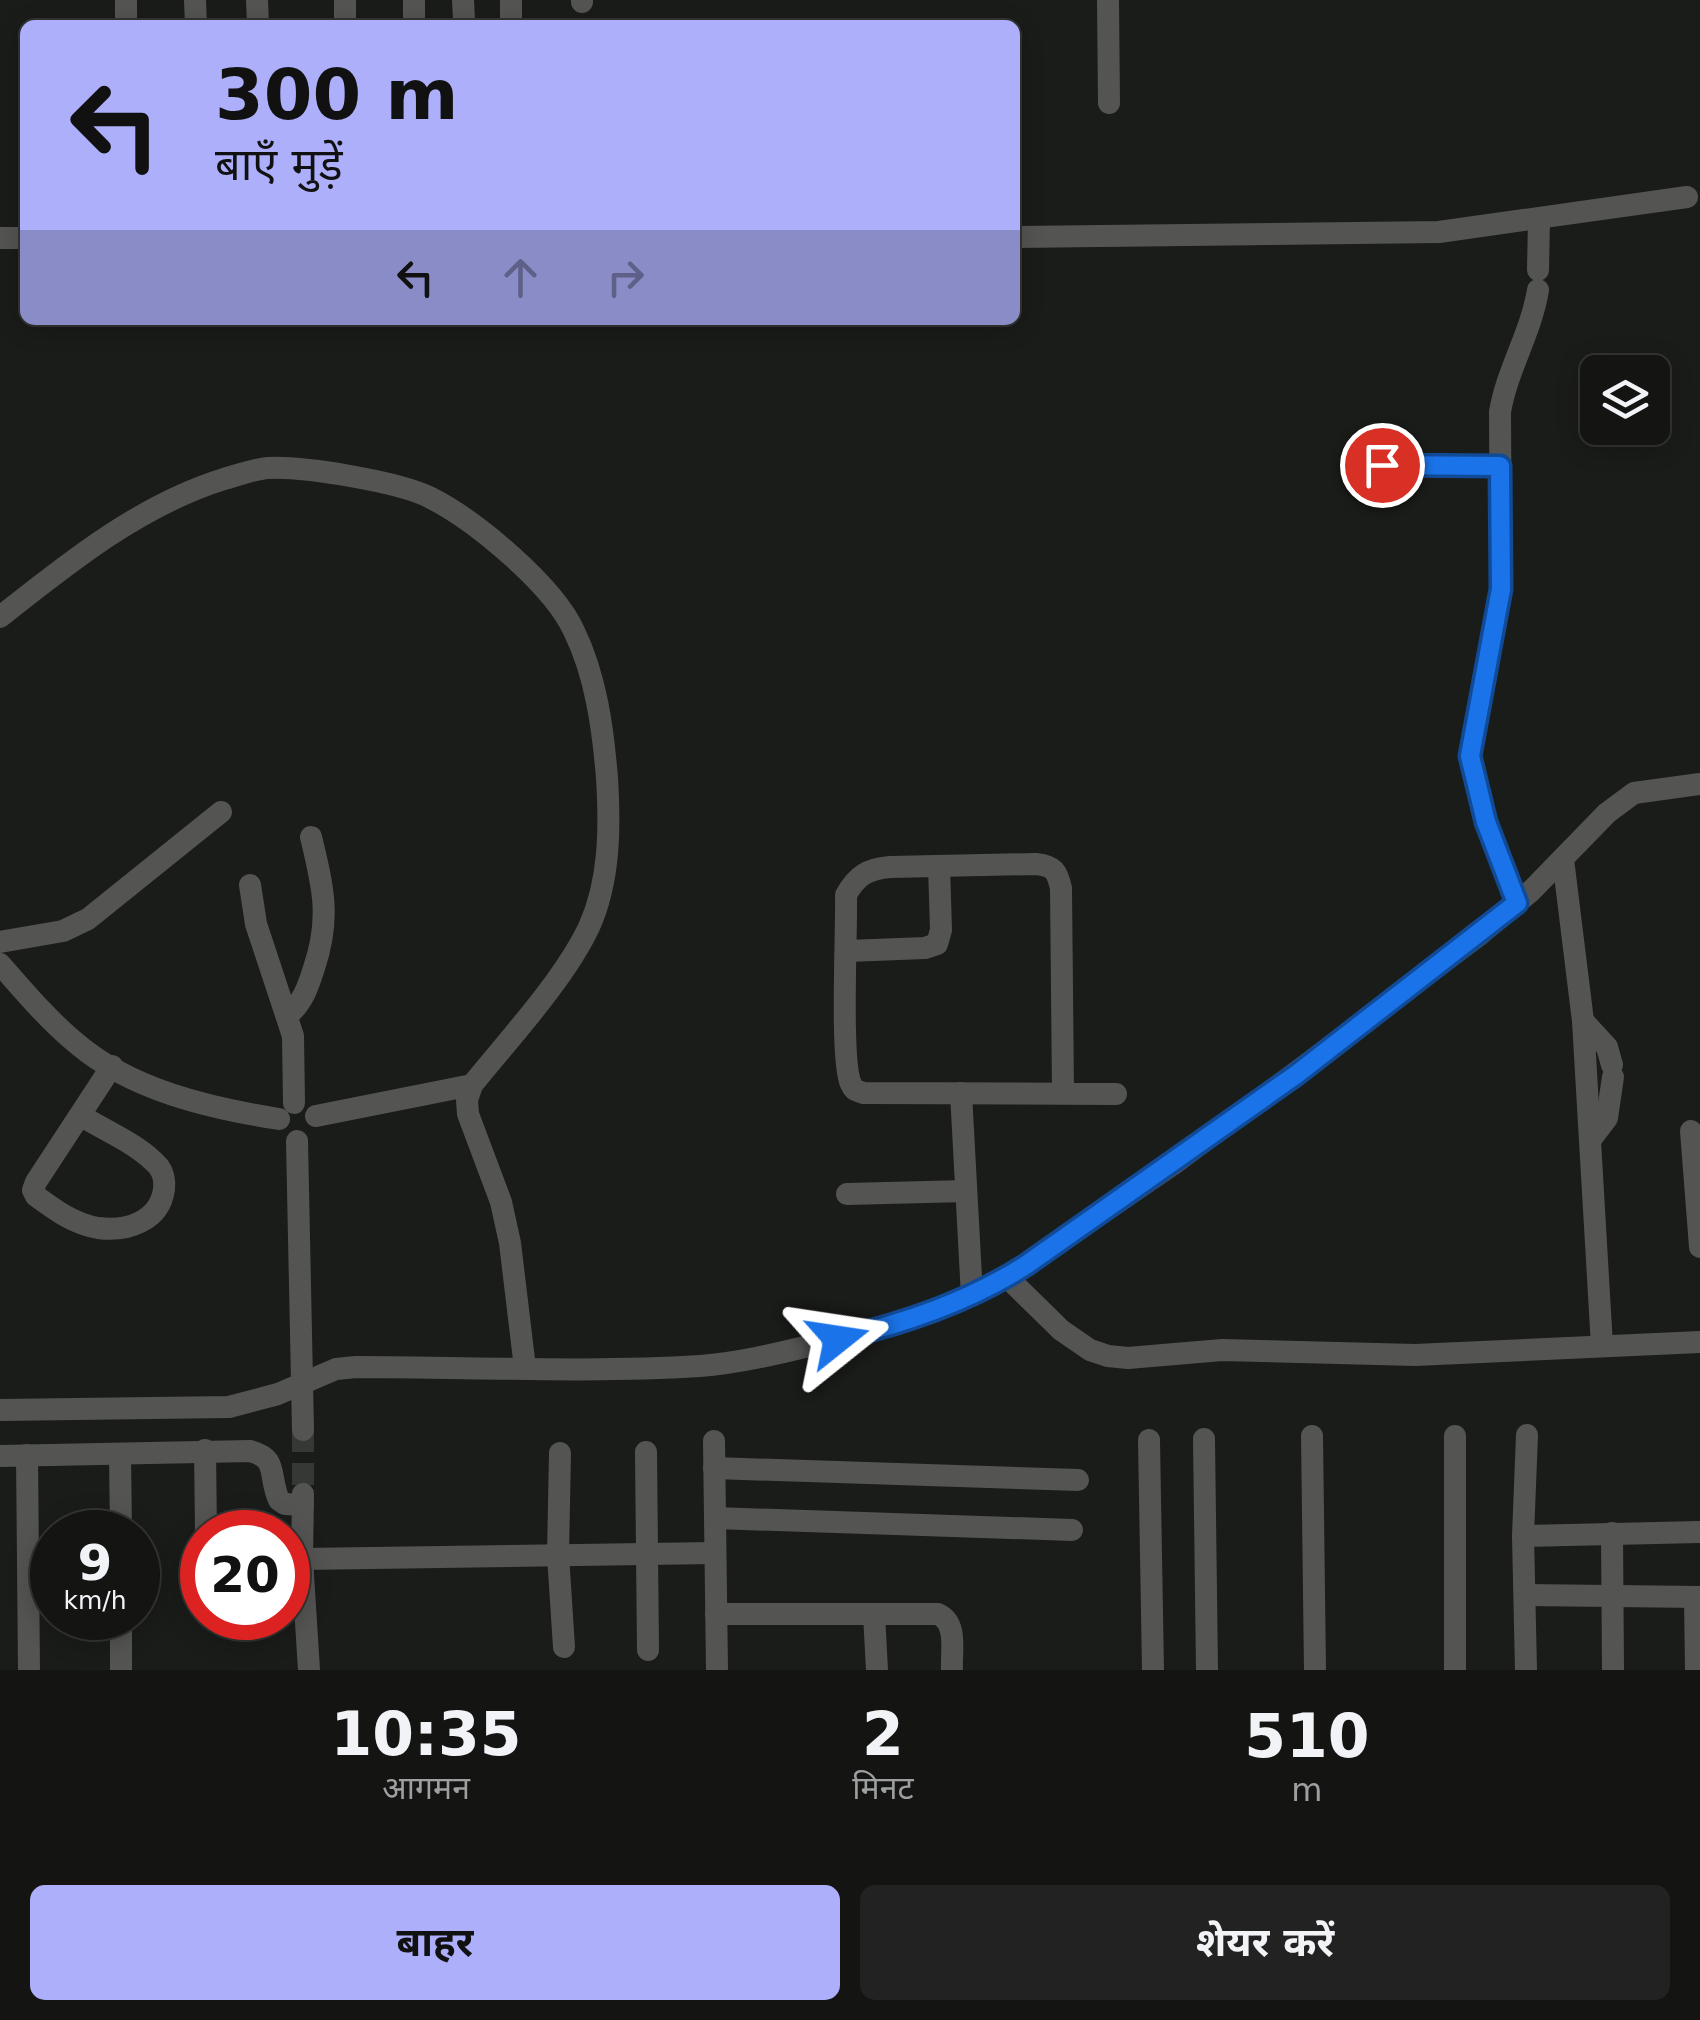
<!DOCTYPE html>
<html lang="hi">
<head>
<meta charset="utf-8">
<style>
	:root { --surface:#141513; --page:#212221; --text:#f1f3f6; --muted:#9d9fa0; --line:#333433; --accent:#adaffb }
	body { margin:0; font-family:"DejaVu Sans","Noto Sans Devanagari",sans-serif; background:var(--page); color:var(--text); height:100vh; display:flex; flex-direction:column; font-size:38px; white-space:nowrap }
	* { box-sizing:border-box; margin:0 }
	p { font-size:32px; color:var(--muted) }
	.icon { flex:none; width:55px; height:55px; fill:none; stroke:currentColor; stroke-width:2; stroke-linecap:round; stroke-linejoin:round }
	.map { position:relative; height:1670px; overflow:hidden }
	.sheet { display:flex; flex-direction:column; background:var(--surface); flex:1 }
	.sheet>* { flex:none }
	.banner { position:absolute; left:20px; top:20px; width:1000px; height:305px; border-radius:15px; box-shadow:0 5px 25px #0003,0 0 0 2px var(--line); background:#adaffb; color:#111; overflow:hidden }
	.controls { position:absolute; left:1580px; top:355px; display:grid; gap:20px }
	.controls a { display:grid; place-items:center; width:90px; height:90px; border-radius:15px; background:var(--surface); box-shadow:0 5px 25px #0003,0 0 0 2px var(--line); font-size:50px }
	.speed { position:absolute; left:30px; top:1510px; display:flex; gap:20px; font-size:50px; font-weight:700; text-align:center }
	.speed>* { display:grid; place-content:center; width:130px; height:130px; border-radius:50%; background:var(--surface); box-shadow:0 5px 25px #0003,0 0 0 2px var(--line); line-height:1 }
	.speed small { font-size:25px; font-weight:400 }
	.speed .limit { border:15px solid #d22; background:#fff; color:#111 }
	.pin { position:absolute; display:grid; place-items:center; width:85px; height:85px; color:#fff; margin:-42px; border:5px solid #fff; border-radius:50%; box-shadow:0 2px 10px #0007 }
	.me { position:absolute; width:110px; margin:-55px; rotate:75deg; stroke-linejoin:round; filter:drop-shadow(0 0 8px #0008) }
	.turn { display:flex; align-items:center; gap:35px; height:210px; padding:0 30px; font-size:45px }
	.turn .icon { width:130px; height:130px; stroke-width:2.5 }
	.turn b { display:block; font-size:70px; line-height:85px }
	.lanes { display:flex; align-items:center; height:95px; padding:0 30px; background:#0003; justify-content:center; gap:50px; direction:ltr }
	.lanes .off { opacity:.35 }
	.eta { display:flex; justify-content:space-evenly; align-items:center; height:170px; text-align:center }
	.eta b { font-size:60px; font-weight:700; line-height:70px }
	.primary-button { display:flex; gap:20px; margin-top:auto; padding:20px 30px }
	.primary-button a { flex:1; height:115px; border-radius:15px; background:var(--accent); color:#111; font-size:40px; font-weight:700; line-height:115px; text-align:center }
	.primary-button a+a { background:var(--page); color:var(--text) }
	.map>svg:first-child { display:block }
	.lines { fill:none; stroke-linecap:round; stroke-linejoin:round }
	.minor-tunnel { stroke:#363835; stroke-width:22; stroke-dasharray:22 11; stroke-linecap:butt }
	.minor { stroke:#545553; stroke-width:22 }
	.route-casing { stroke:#114b97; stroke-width:25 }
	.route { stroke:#1a73e8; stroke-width:18 }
</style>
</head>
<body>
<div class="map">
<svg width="1700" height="1670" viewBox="0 0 1700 1670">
	<rect width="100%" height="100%" fill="#1a1c19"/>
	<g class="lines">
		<polyline class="minor-tunnel" points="303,1430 303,1491"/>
		<g class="minor">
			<polyline points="126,0 126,25"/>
			<polyline points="195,0 196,25"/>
			<polyline points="257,0 258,25"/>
			<polyline points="345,0 345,25"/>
			<polyline points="414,0 414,25"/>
			<polyline points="463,0 464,20"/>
			<polyline points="511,0 511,25"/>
			<polyline points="582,0 582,2"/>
			<polyline points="1108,0 1109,103"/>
			<polyline points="1015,237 1439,232 1687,197"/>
			<polyline points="0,238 25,238"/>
			<polyline points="1538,270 1539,220"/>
			<polyline points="1382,465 1500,466"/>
			<path d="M0,617C68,563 140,505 224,479C238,475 254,469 268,468C303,466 401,482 431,498C476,521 553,585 574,631C596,676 603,729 607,778C610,827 610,881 589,927C564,980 509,1039 472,1085L467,1100L468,1114L501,1202L510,1243L525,1368"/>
			<polyline points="1563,859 1583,1021 1602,1346"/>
			<polyline points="250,885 256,924 293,1036 294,1103"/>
			<path d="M1517,903L1486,822L1470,756L1501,589L1500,412C1507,370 1531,333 1538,290"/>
			<polyline points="0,942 63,931 88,919 221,812"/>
			<polyline points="847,951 925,948 937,944 941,930 939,866"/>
			<path d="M0,964C24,991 47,1019 76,1043C131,1090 209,1108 279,1119"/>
			<path d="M288,1015C303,1002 308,987 314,968C331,918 323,887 311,837"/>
			<polyline points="1583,1021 1607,1047 1612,1065"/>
			<polyline points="961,1093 972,1296"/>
			<path d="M1063,1093L1061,888C1057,871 1054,866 1036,864L890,867C868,869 857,875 846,895C847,930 840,1061 851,1084C854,1091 856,1090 863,1093L1116,1094"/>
			<path d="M80,1115C105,1131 139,1144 159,1167C164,1174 165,1180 164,1189C160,1221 127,1232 98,1228C74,1224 55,1210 36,1196L33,1190L36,1182L112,1066"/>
			<polyline points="316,1116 472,1085"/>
			<polyline points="1691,1131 1700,1247"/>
			<polyline points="1591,1139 1607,1118 1613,1077"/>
			<polyline points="297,1141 303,1430"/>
			<polyline points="847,1194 966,1191"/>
			<polyline points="1007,1277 1061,1330 1090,1350 1108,1356 1128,1358 1222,1350 1415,1355 1700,1342"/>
			<path d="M0,1410L229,1407L278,1394L336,1369L356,1367C471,1367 586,1373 700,1366C738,1363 776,1354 813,1345C888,1328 960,1307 1026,1265L1175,1163L1478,936L1531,891L1607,813L1634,793L1700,784"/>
			<polyline points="1312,1436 1315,1670"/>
			<polyline points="1204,1439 1207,1670"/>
			<polyline points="1149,1440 1153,1670"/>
			<polyline points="714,1441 717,1670"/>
			<polyline points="205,1450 206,1532"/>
			<polyline points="646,1452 648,1650"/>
			<polyline points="560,1453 558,1555 564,1647"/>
			<polyline points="120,1454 121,1532"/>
			<polyline points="27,1455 29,1670"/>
			<path d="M0,1456L250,1451C279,1458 268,1476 279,1500L285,1504L303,1505"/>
			<polyline points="714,1468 1078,1480"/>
			<polyline points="303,1494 302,1559 309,1670"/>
			<polyline points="715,1518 1072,1530"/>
			<polyline points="1612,1533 1613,1670"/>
			<polyline points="1523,1536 1700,1532"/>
			<polyline points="302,1559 715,1553"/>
			<polyline points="1525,1595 1700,1597"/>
			<polyline points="1695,1597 1696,1670"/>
			<path d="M716,1614H938C958,1623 951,1651 952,1670"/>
			<polyline points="874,1614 877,1670"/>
			<polyline points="121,1618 121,1670"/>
			<polyline points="1455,1670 1455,1436"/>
			<polyline points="1526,1670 1523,1536 1527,1435"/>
		</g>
	</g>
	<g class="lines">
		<g class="route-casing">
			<path id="route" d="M838,1339C905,1323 968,1302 1026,1265L1297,1074L1517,903L1486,822L1470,756L1501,589L1500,466L1382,465"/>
		</g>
		<use href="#route" class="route"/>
	</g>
</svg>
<div class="controls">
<a><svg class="icon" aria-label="layers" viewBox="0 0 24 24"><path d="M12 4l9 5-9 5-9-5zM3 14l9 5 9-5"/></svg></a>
</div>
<div class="speed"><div>9<small>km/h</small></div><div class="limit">20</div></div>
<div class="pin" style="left:1382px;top:465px;background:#d93025"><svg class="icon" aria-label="arrive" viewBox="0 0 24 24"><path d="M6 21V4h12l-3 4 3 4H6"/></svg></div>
<svg class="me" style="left:838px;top:1339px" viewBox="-20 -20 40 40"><path d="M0-17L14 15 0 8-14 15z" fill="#1a73e8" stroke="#fff" stroke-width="4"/></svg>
<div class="banner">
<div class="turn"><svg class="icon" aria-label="left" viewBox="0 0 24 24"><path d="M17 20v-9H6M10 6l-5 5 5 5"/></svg><div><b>300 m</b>बाएँ मुड़ें</div></div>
<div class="lanes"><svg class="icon" aria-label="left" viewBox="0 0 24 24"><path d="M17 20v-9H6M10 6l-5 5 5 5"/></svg><svg class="icon off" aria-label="ahead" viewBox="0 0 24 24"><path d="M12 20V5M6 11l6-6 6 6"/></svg><svg class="icon off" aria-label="right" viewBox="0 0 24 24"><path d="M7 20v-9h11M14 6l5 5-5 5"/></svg></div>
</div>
</div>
<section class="sheet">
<div class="eta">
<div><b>10:35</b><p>आगमन</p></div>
<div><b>2</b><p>मिनट</p></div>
<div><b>510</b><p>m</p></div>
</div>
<div class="primary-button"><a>बाहर</a><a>शेयर करें</a></div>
</section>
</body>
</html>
